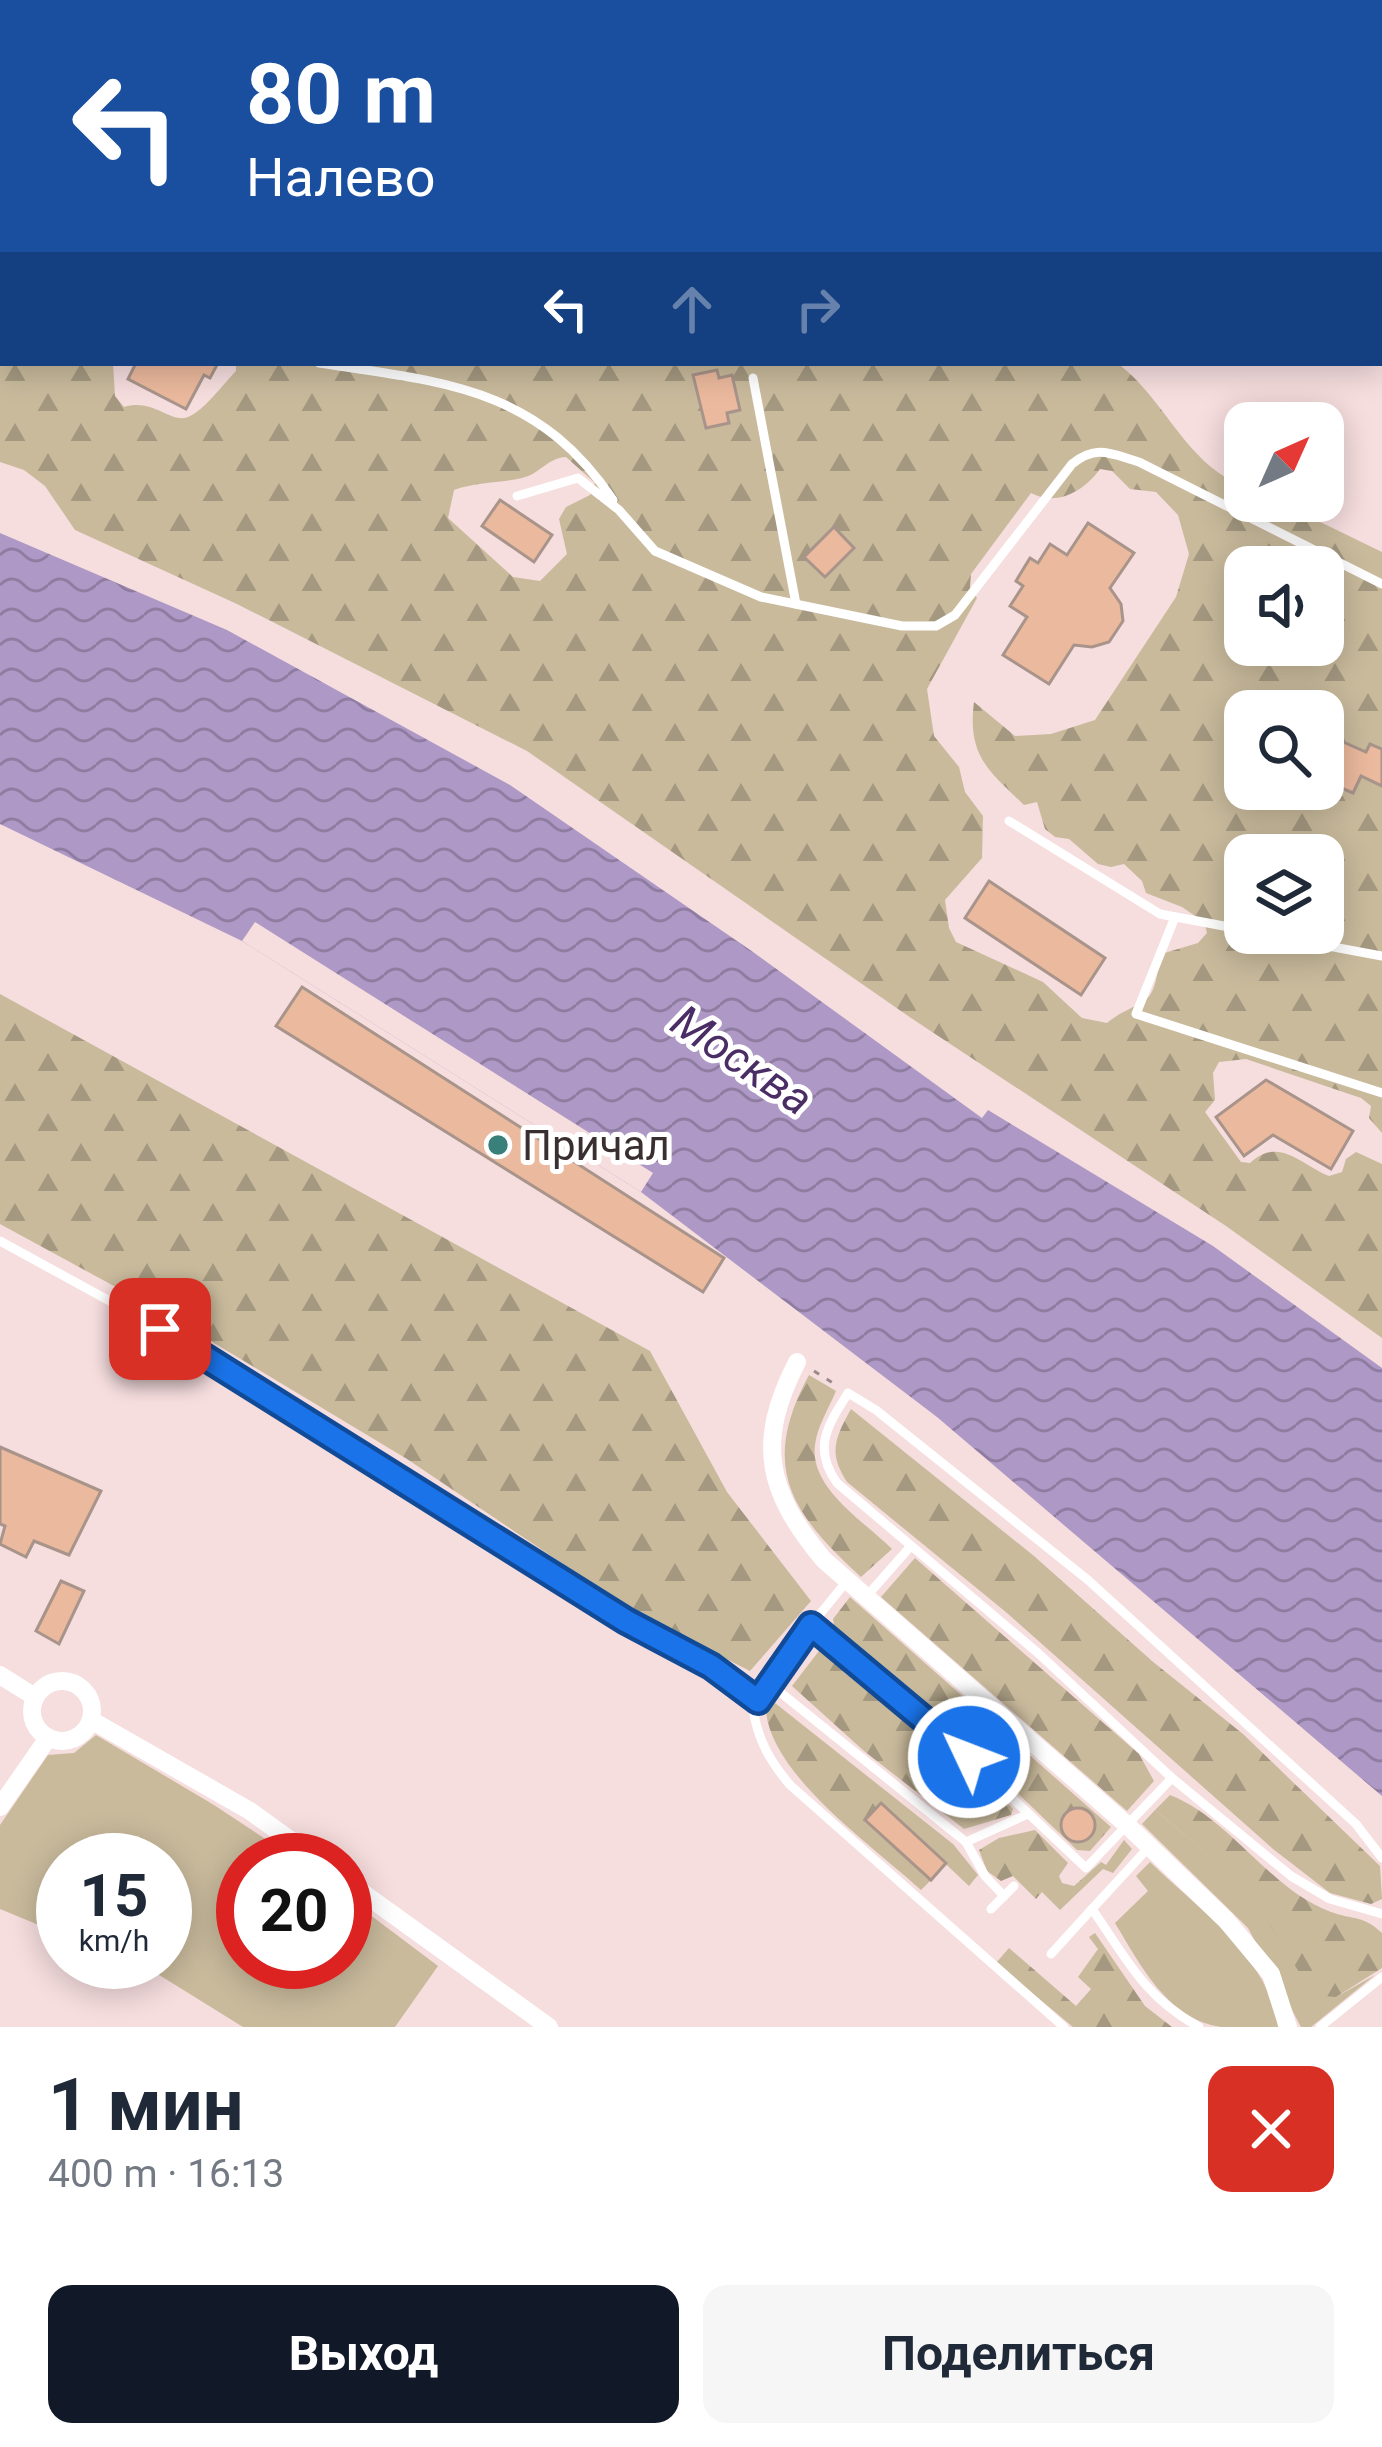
<!DOCTYPE html>
<html lang="ru">
<head>
<meta charset="utf-8">
<style>
	:root { --surface:#fff; --page:#f6f6f7; --text:#1f2937; --muted:#747a83; --accent:#111827 }
	body { margin:0; font-family:Roboto,sans-serif; background:var(--page); color:var(--text); height:100vh; display:flex; flex-direction:column; font-size:45px; white-space:nowrap }
	* { box-sizing:border-box; margin:0 }
	p { font-size:39px; color:var(--muted) }
	.icon { flex:none; width:66px; height:66px; fill:none; stroke:currentColor; stroke-width:2; stroke-linecap:round; stroke-linejoin:round }
	.map { position:relative; height:2027px; overflow:hidden }
	.side { display:flex; flex-direction:column; background:var(--surface); flex:1 }
	.side>* { flex:none }
	.hud { position:absolute; left:0px; top:0px; width:1383px; height:366px; box-shadow:0 6px 30px #0003; background:#1a4fa0; color:#fff; overflow:hidden }
	.needle { width:78px; rotate:45deg }
	.tools { position:absolute; left:1224px; top:402px; display:grid; gap:24px }
	.tools a { display:grid; place-items:center; width:120px; height:120px; border-radius:24px; background:var(--surface); box-shadow:0 6px 30px #0003; font-size:60px }
	.speed { position:absolute; left:36px; top:1833px; display:flex; gap:24px; font-size:60px; font-weight:700; text-align:center }
	.speed>* { display:grid; place-content:center; width:156px; height:156px; border-radius:50%; background:var(--surface); box-shadow:0 6px 30px #0003; line-height:1 }
	.speed small { font-size:30px; font-weight:400 }
	.speed .limit { border:18px solid #d22; background:#fff; color:#111 }
	.pin { position:absolute; display:grid; place-items:center; width:102px; height:102px; color:#fff; margin:-51px; border-radius:24px; box-shadow:0 6px 18px #0006 }
	.me { position:absolute; width:132px; margin:-66px; rotate:313deg; stroke-linejoin:round; filter:drop-shadow(0 0 9px #0008) }
	.turn { display:flex; align-items:center; gap:42px; height:252px; padding:0 48px; font-size:54px }
	.turn .icon { width:156px; height:156px; stroke-width:2.5 }
	.turn b { display:block; font-size:84px; line-height:102px }
	.lanes { display:flex; align-items:center; height:114px; padding:0 48px; background:#0003; justify-content:center; gap:60px; direction:ltr }
	.lanes .off { opacity:.35 }
	.round { display:grid; place-items:center; flex:none; width:126px; height:126px; border-radius:24px; background:var(--page) }
	.overview { display:flex; align-items:center; justify-content:space-between; height:204px; padding:0 48px }
	h1 { font-size:72px; font-weight:700; line-height:90px }
	.action { display:flex; gap:24px; margin-top:auto; padding:24px 48px }
	.action a { flex:1; height:138px; border-radius:24px; background:var(--accent); color:#fff; font-size:48px; font-weight:700; line-height:138px; text-align:center }
	.action a+a { background:var(--page); color:var(--text) }
	.map>svg:first-child { display:block }
	.grass { fill:#c9ba9c }
	.forest { fill:url(#forest-firs); fill-rule:evenodd }
	.water { fill:url(#water-waves) }
	.pier { fill:#f6ddde }
	.building { fill:#ebb99d; stroke:#a8948a; stroke-width:3 }
	.lines { fill:none; stroke-linecap:round; stroke-linejoin:round }
	.path { stroke:#9a898a; stroke-width:3; stroke-dasharray:6 9; stroke-linecap:butt }
	.service { stroke:#fff; stroke-width:9 }
	.minor { stroke:#fff; stroke-width:18 }
	.secondary { stroke:#fff; stroke-width:27 }
	.route-casing { stroke:#114b97; stroke-width:30 }
	.route { stroke:#1a73e8; stroke-width:21 }
	.poi-dot { fill:#39807a; stroke:#fff; stroke-width:4.5 }
	.labels { text-anchor:middle; dominant-baseline:central; stroke-width:10; stroke-linejoin:round; paint-order:stroke }
	.poi-label { font-size:42px; fill:#392f30; stroke:#fff; text-anchor:start }
	.water-label { font-size:45px; font-style:italic; fill:#4b2d66; stroke:#fff }
</style>
</head>
<body>
<div class="map">
<svg width="1382" height="2027" viewBox="0 0 1382 2027">
	<defs>
		<pattern id="forest-firs" width="22" height="20" patternUnits="userSpaceOnUse" patternTransform="scale(3)"><rect width="22" height="20" fill="#c9ba9c"/><path d="M5 1l3.5 6h-7zM16 11l3.5 6h-7z" fill="#a49880"/></pattern>
		<pattern id="water-waves" width="16" height="10" patternUnits="userSpaceOnUse" patternTransform="scale(3)"><rect width="16" height="10" fill="#ae98c6"/><path d="M0 5q4-4 8 0t8 0" fill="none" stroke="#8f7ca1"/></pattern>
	</defs>
	<rect width="100%" height="100%" fill="#f6ddde"/>
	<g class="grass">
		<polygon points="96,1735 214,1805 297,1860 243,1860 243,1962 345,1962 345,1896 438,1966 395,2027 243,2027 156,1973 130,1962 165,1962 165,1860 63,1860 63,1935 0,1909 0,1825 48,1755 74,1753"/>
		<polygon points="1155,1810 1270,1905 1336,1997 1375,1975 1311,2027 1301,2027 1248,1928 1142,1824"/>
		<path d="M1150,1862C1197,1908 1270,1958 1278,2027C1260,2027 1239,2027 1221,2027C1167,2019 1140,1964 1115,1923L1148,1891L1136,1876Z"/>
	</g>
	<g class="forest">
		<path d="M0,0H172L3,3V363H113L115,396L124,407C154,398 170,424 188,417C205,410 223,384 236,371V363H1117C1165,398 1187,467 1245,486V501H1293L1312,518L1382,552V1133L1369,1118L1371,1106L1361,1098L1246,1059L1219,1062L1213,1073L1215,1100L1205,1112L1241,1162L1250,1163C1279,1136 1300,1164 1329,1176L1342,1172L1346,1159L1356,1152L1382,1164V1338L1226,1226L911,1018L527,751L237,604L75,530L45,486L24,470L0,462ZM566,457L595,483L590,495L566,507L559,519L567,554L540,581L513,577L448,518L454,490C475,482 500,483 522,478C540,474 547,458 566,457ZM1100,469L1112,471L1130,489L1156,492L1178,515L1189,554L1176,597L1095,720L1051,734L1015,736L974,702C967,756 989,771 1024,805L1037,802L1045,829L1055,837L1069,839L1098,864L1111,867L1124,864L1142,881L1146,893L1182,907L1204,922L1207,933L1198,943L1161,954C1158,966 1157,985 1150,995C1144,1004 1119,1012 1107,1023L1082,1018L1043,982L956,942L949,928L945,900L982,858L983,816L965,792L959,767L934,736L927,689L977,598L970,587L971,574L1031,493C1057,507 1084,491 1100,469ZM1245,567H1323V645H1245ZM1245,711H1323V789H1245ZM1245,855H1323V933H1245Z"/>
		<polygon points="0,994 650,1351 727,1492 811,1601 750,1671 636,1613 407,1459 169,1316 0,1224"/>
		<path d="M809,1375L836,1391C829,1408 817,1427 815,1445C809,1488 865,1522 892,1549L861,1577C791,1513 759,1467 809,1375Z"/>
		<path d="M851,1409L1034,1556L1152,1661L1243,1734L1380,1866L1382,1899L1371,1904L1330,1893L1273,1849L1007,1613L847,1482C828,1453 835,1438 851,1409Z"/>
		<polygon points="915,1558 1139,1754 1154,1781 1127,1811 881,1597"/>
		<polygon points="850,1597 1111,1827 1090,1851 1077,1850 923,1703 835,1631 833,1619"/>
		<path d="M822,1647C892,1694 953,1749 1013,1809L1011,1815L964,1829L864,1751L792,1686Z"/>
		<path d="M775,1703L953,1844L978,1875L969,1886L881,1803L866,1820L931,1880L921,1890C873,1846 773,1777 766,1712Z"/>
		<path d="M1170,1795C1231,1819 1269,1889 1331,1912C1353,1920 1363,1915 1382,1933V1968L1336,1997L1313,1995L1269,1923V1905L1155,1810Z"/>
		<polygon points="1035,1830 1068,1863 1059,1876 1062,1883 1074,1886 1101,1862 1106,1865 1124,1840 1132,1849 1113,1873 1103,1869 1060,1910 1042,1892 1036,1899 1013,1876 1001,1881 987,1871 979,1850 999,1838"/>
		<polygon points="1095,1933 1145,2006 1172,2027 1073,2027 996,1963 1009,1948 1076,2006 1091,1989 1078,1977 1098,1949 1089,1937"/>
	</g>
	<polygon class="water" points="0,533 227,630 510,785 753,952 982,1118 988,1110 1213,1246 1382,1368 1382,1796 937,1417 641,1192 242,941 0,824"/>
	<polygon class="pier" points="255,922 653,1173 641,1192 242,941"/>
	<g class="building">
		<polygon points="136,363 218,363 210,378 204,375 186,409 128,379"/>
		<polygon points="717,370 719,378 732,375 740,410 727,413 729,423 706,428 693,375"/>
		<polygon points="500,500 552,535 534,562 482,526"/>
		<polygon points="1088,523 1134,553 1110,588 1121,604 1123,621 1109,642 1092,647 1074,645 1049,684 1003,655 1027,617 1010,606 1023,586 1016,581 1030,558 1038,563 1050,544 1067,555"/>
		<polygon points="834,527 854,548 825,577 804,557"/>
		<polygon points="1323,733 1366,752 1370,744 1382,749 1382,786 1361,776 1353,793 1323,780"/>
		<polygon points="989,881 1105,958 1081,995 965,918"/>
		<polygon points="302,987 724,1258 703,1292 276,1026"/>
		<polygon points="1266,1080 1353,1131 1331,1169 1273,1135 1244,1156 1216,1117"/>
		<polygon points="0,1447 101,1491 69,1555 34,1541 26,1557 0,1544 5,1526 0,1524"/>
		<polygon points="61,1581 84,1591 59,1644 36,1631"/>
		<polygon points="881,1803 946,1863 931,1880 865,1820"/>
		<circle cx="1078" cy="1825" r="17"/>
	</g>
	<g class="lines">
		<polyline class="path" points="814,1371 836,1385"/>
		<g class="service">
			<polyline points="395,3 398,0"/>
			<path d="M319,363C444,382 537,387 613,500"/>
			<polyline points="753,378 796,604"/>
			<path d="M517,496L578,478L619,510L655,551L761,597L902,626H936L955,615L1072,464C1097,444 1111,454 1139,462L1382,584"/>
			<polyline points="1009,821 1160,914 1245,930"/>
			<polyline points="1175,917 1136,1014 1382,1093"/>
			<polyline points="1259,933 1382,956"/>
			<polyline points="0,1241 201,1351 626,1621 711,1666 758,1701"/>
			<path d="M847,1581L811,1625L753,1709C758,1741 770,1761 790,1785L1064,2027"/>
			<polyline points="866,1597 910,1547"/>
			<polyline points="811,1625 939,1729 1086,1868 1172,1778"/>
			<polyline points="770,1684 966,1842 1028,1814"/>
			<polyline points="966,1842 985,1876 1004,1896"/>
			<path d="M1149,1847L1092,1909C1127,1959 1143,1996 1199,2027"/>
			<path d="M1382,1858L1356,1824L1088,1580L876,1410L848,1393C828,1425 812,1448 837,1483L1038,1653L1172,1778L1291,1876L1330,1899L1382,1914"/>
			<polyline points="991,1909 1014,1886"/>
			<polyline points="1051,1954 1092,1909"/>
			<polyline points="1320,2027 1382,1977"/>
		</g>
		<g class="minor">
			<polyline points="1358,0 1364,3"/>
			<polyline points="1380,10 1382,11"/>
			<path d="M797,1362C756,1442 766,1491 824,1560L1127,1825L1226,1920L1271,1974L1288,2027"/>
			<polyline points="0,1675 35,1697"/>
			<circle cx="62" cy="1711" r="30"/>
			<polyline points="91,1720 250,1811 318,1860"/>
			<polyline points="0,1807 48,1738"/>
			<polyline points="345,1880 549,2027"/>
		</g>
		<g class="secondary">
			<polyline points="718,0 725,3"/>
			<polyline points="1380,293 1382,294"/>
		</g>
	</g>
	<g class="lines">
		<g class="route-casing">
			<polyline id="route" points="160,1329 626,1621 711,1666 758,1701 811,1625 969,1757"/>
		</g>
		<use href="#route" class="route"/>
	</g>
	<circle class="poi-dot" cx="498" cy="1145" r="12"/>
	<g class="labels">
		<g class="poi-label">
			<text x="522" y="1145">Причал</text>
		</g>
		<g class="water-label">
			<text transform="translate(742 1060) rotate(34)">Москва</text>
		</g>
	</g>
</svg>
<div class="tools">
<a><svg class="needle" viewBox="-14 -14 28 28"><path d="M0-13l5 13h-10z" fill="#e53935"/><path d="M0 13l5-13h-10z" fill="#747a83"/></svg></a>
<a><svg class="icon" aria-label="sound" viewBox="0 0 24 24"><path d="M4 9h4l5-4v14l-5-4H4zM17 9q2 3 0 6"/></svg></a>
<a><svg class="icon" aria-label="search" viewBox="0 0 24 24"><circle cx="10" cy="10" r="6"/><path d="M15 15l6 6"/></svg></a>
<a><svg class="icon" aria-label="layers" viewBox="0 0 24 24"><path d="M12 4l9 5-9 5-9-5zM3 14l9 5 9-5"/></svg></a>
</div>
<div class="speed"><div>15<small>km/h</small></div><div class="limit">20</div></div>
<div class="pin" style="left:160px;top:1329px;background:#d93025"><svg class="icon" aria-label="arrive" viewBox="0 0 24 24"><path d="M6 21V4h12l-3 4 3 4H6"/></svg></div>
<svg class="me" style="left:969px;top:1757px" viewBox="-20 -20 40 40"><circle r="17" fill="#1a73e8" stroke="#fff" stroke-width="3"/><path d="M0-11L8 9 0 5-8 9z" fill="#fff"/></svg>
<div class="hud">
<div class="turn"><svg class="icon" aria-label="left" viewBox="0 0 24 24"><path d="M17 20v-9H6M10 6l-5 5 5 5"/></svg><div><b>80 m</b>Налево</div></div>
<div class="lanes"><svg class="icon" aria-label="left" viewBox="0 0 24 24"><path d="M17 20v-9H6M10 6l-5 5 5 5"/></svg><svg class="icon off" aria-label="ahead" viewBox="0 0 24 24"><path d="M12 20V5M6 11l6-6 6 6"/></svg><svg class="icon off" aria-label="right" viewBox="0 0 24 24"><path d="M7 20v-9h11M14 6l5 5-5 5"/></svg></div>
</div>
</div>
<section class="side">
<div class="overview"><div><h1>1 мин</h1><p>400 m · 16:13</p></div><a class="round" style="background:#d93025;color:#fff"><svg class="icon" aria-label="close" viewBox="0 0 24 24"><path d="M6 6l12 12M18 6L6 18"/></svg></a></div>
<div class="action"><a>Выход</a><a>Поделиться</a></div>
</section>
</body>
</html>
